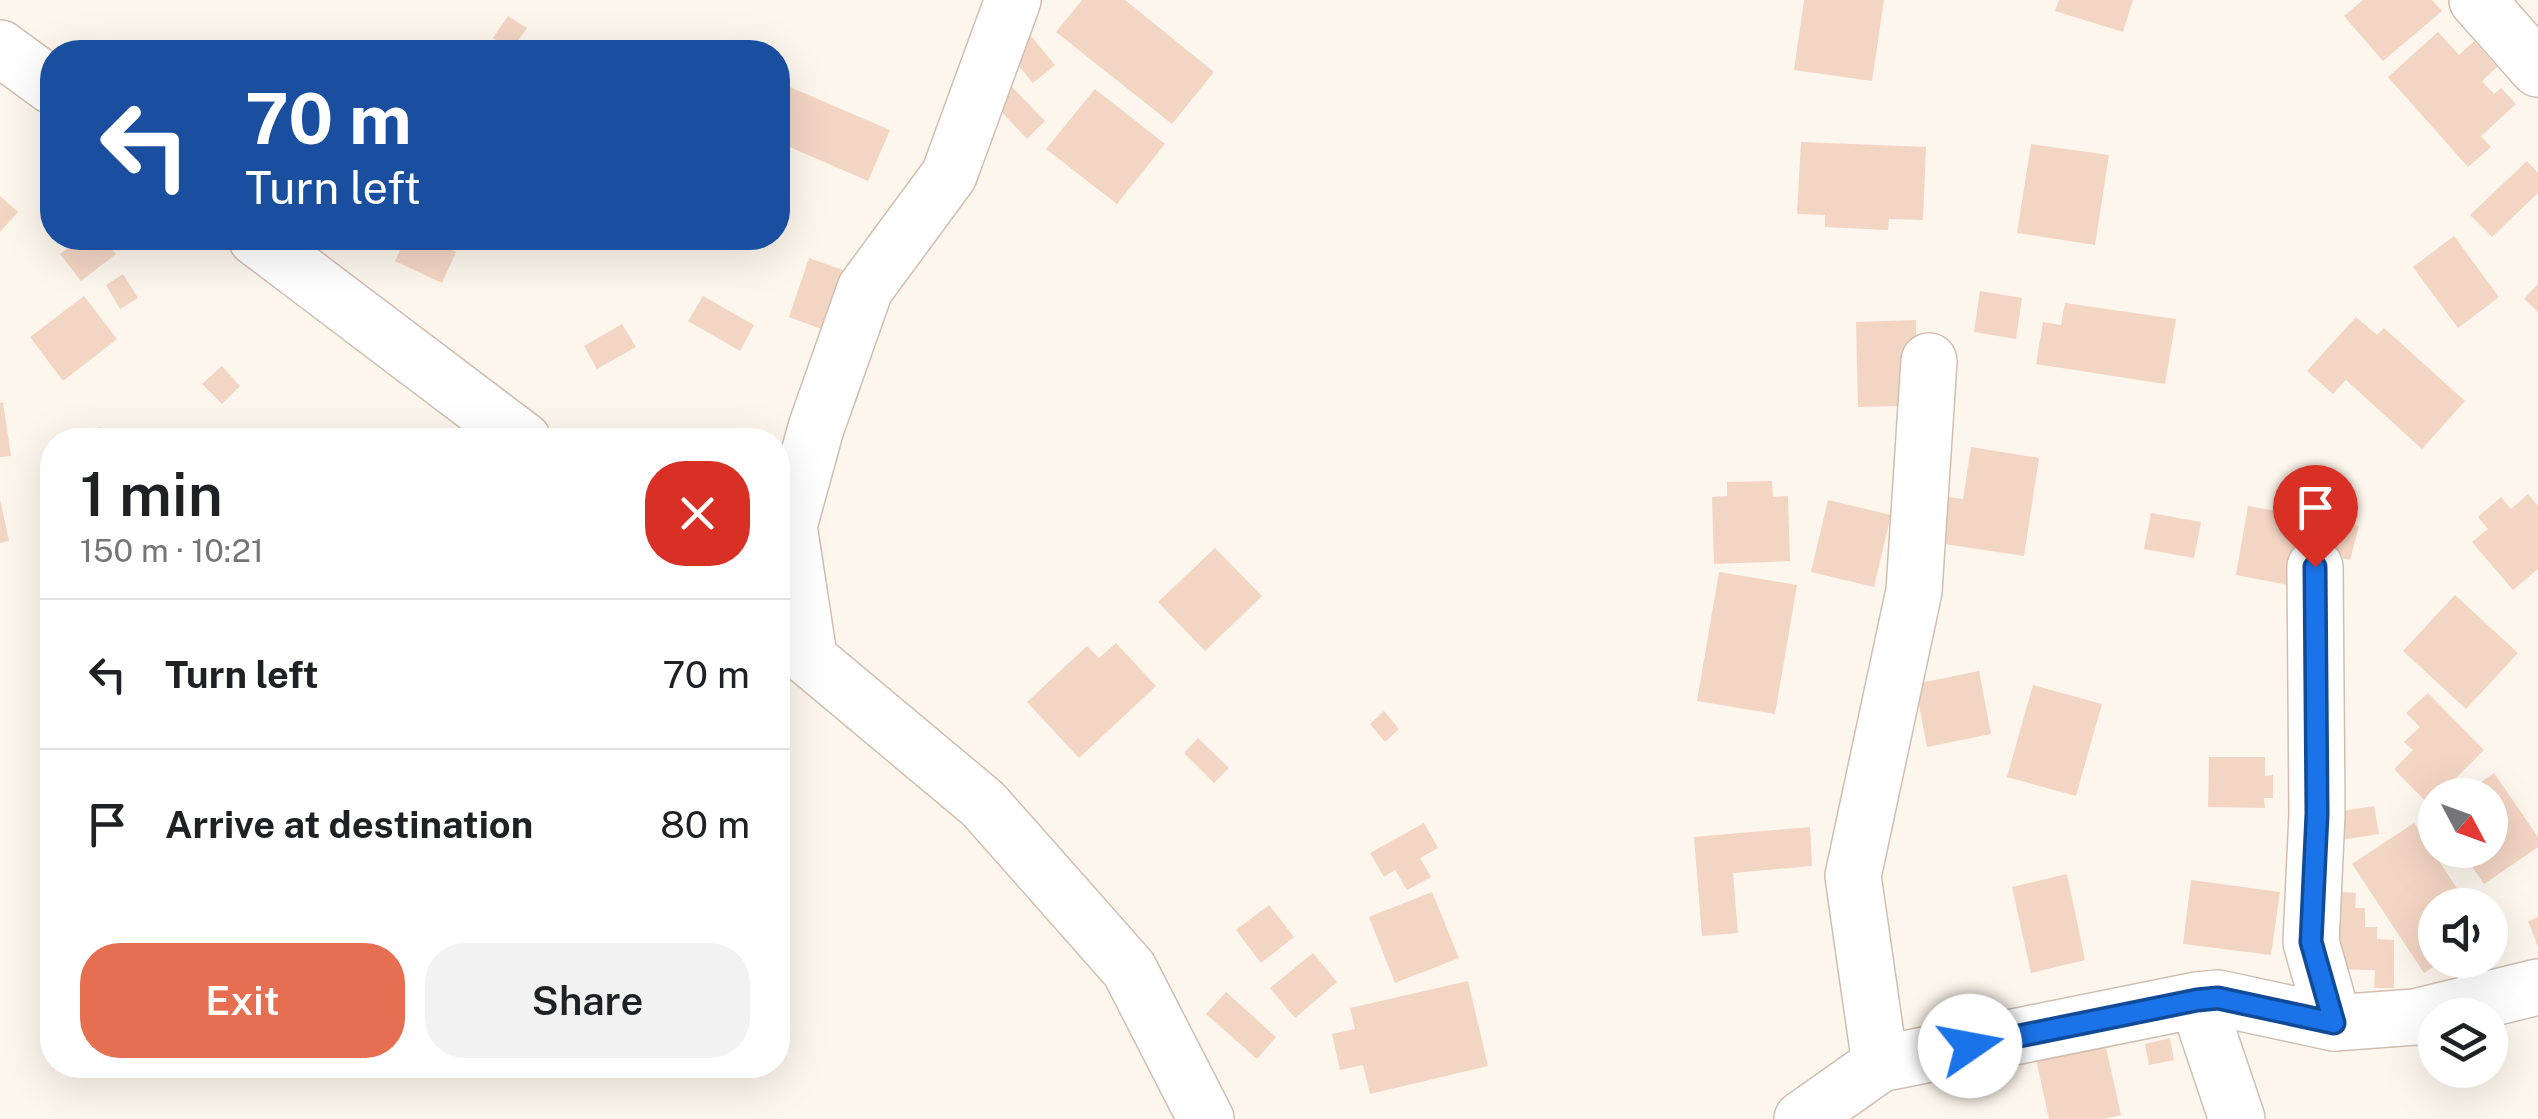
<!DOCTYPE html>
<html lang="en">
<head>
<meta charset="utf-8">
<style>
	:root { --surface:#fff; --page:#f2f2f2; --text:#202124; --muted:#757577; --line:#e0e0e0; --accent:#e76f51 }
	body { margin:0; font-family:"Public Sans",sans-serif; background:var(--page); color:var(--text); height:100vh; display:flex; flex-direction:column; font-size:38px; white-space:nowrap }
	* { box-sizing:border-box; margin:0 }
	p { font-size:32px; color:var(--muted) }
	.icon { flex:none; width:55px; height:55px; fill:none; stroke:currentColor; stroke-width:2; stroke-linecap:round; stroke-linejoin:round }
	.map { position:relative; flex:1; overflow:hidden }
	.drawer { position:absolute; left:40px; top:428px; width:750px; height:650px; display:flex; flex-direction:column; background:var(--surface); border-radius:40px; box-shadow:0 10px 40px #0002 }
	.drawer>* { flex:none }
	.banner { position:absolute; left:40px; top:40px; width:750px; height:210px; border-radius:40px; box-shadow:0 10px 40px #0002; background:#1a4fa0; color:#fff; overflow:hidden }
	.needle { width:65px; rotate:131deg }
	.controls { position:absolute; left:2418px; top:778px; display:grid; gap:20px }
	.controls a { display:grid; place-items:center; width:90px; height:90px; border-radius:50%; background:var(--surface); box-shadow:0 10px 40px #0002; font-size:50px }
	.pin { position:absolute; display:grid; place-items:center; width:85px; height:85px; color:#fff; margin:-102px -42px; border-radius:50% 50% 50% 0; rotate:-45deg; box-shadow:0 0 10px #0007 }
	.pin .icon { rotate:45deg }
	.me { position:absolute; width:110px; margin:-55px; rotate:78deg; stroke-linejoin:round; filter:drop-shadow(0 0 8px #0008) }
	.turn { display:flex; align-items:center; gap:35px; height:210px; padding:0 40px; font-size:45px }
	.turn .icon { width:130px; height:130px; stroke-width:2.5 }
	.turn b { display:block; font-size:70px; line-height:85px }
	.round { display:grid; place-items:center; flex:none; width:105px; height:105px; border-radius:40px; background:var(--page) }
	.summary { display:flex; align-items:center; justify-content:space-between; height:170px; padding:0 40px }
	h1 { font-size:60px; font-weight:600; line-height:75px }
	.action { display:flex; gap:20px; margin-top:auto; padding:20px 40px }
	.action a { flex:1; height:115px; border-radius:40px; background:var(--accent); color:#fff; font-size:40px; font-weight:600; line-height:115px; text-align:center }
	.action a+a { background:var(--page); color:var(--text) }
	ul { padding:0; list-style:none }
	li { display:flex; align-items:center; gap:30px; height:150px; padding:0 40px; border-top:2px solid var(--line) }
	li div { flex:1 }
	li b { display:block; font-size:38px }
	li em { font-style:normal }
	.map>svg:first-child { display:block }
	.building { fill:#f3d5c3 }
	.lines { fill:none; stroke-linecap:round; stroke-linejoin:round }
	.minor-casing { stroke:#d1beb0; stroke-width:58 }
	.minor { stroke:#fff; stroke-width:55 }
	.route-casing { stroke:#114b97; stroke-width:25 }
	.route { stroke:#1a73e8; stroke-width:18 }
</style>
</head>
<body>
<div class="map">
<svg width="2538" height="1119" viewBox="0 0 2538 1119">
	<rect width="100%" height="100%" fill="#fdf6ec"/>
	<g class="building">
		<polygon points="1082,0 1125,0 1214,72 1172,124 1056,32"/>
		<polygon points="1804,0 1884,0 1872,81 1794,70"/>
		<polygon points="2059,0 2133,0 2123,32 2055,11"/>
		<polygon points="2363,0 2432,0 2442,11 2383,61 2344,16"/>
		<polygon points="508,16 527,28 511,51 493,38"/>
		<polygon points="2438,32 2459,55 2474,41 2497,67 2482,81 2494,94 2501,88 2516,104 2481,136 2491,147 2468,167 2388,77"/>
		<polygon points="1030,35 1055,65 1033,83 1009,54"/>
		<polygon points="778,82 890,130 868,181 778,142"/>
		<polygon points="1012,87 1045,121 1027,139 994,104"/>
		<polygon points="1095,89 1165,144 1117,204 1046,149"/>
		<polygon points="1801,142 1926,147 1923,220 1889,219 1888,230 1825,227 1825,215 1797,214"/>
		<polygon points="2031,144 2109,155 2095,245 2017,233"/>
		<polygon points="2527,161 2538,173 2538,193 2492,237 2470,215"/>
		<polygon points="0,196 18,212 0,232"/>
		<polygon points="2454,236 2499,297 2458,328 2413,267"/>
		<polygon points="81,238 103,238 116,254 81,281 60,254"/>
		<polygon points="391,238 425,238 456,252 442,283 395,261 400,250 388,245"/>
		<polygon points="809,258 848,272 827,331 789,317"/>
		<polygon points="123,274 138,298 120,309 106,285"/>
		<polygon points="2538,284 2538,312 2524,299"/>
		<polygon points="1980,291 2022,298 2016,339 1974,332"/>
		<polygon points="84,296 117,339 63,381 30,337"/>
		<polygon points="703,296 754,325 740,351 688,321"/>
		<polygon points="2065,303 2176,319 2165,384 2036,364 2043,322 2061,325"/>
		<polygon points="2356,317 2377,335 2384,328 2465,401 2422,449 2346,380 2333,394 2307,371"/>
		<polygon points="1916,320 1917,380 1904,406 1858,407 1856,322"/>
		<polygon points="622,324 636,347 597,369 584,346"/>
		<polygon points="222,366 240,386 222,404 202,384"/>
		<polygon points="3,402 11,456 0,457 0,403"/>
		<polygon points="101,427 108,440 75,440"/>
		<polygon points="1971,447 2039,458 2024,556 1931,542 1937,495 1963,499"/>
		<polygon points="1772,481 1773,497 1788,496 1790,561 1714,564 1712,497 1727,496 1727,482"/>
		<polygon points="2528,494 2538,506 2538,569 2513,590 2472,542 2488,529 2478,517 2501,497 2511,509"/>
		<polygon points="0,499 9,541 0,543"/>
		<polygon points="1828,500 1891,515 1874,587 1811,572"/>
		<polygon points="2248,506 2311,517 2298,587 2236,575"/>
		<polygon points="2151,513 2201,522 2194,558 2144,549"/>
		<polygon points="2320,517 2359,526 2350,560 2312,551"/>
		<polygon points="1215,548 1262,596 1205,651 1158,602"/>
		<polygon points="1719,572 1797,585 1775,714 1697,701"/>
		<polygon points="2455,595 2518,653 2466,709 2403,651"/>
		<polygon points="1116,643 1156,686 1079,758 1027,702 1087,646 1099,658"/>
		<polygon points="1979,671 1991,734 1927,747 1915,684"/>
		<polygon points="2033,685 2102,704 2076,796 2007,777"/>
		<polygon points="2428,693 2484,750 2429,805 2394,769 2413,750 2404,742 2420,727 2406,713"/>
		<polygon points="1384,711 1399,729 1385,742 1370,724"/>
		<polygon points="1198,738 1229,768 1214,783 1184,753"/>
		<polygon points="2209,757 2265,757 2265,776 2273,775 2273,798 2264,798 2265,808 2208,807"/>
		<polygon points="2494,773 2538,837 2538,847 2484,884 2461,850 2490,850 2490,795 2462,795"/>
		<polygon points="2374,806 2379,834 2328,842 2324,814"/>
		<polygon points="1424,823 1438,848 1420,858 1431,877 1407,890 1395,870 1384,877 1370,853"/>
		<polygon points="2414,823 2468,905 2435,905 2435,960 2444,960 2424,973 2352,864"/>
		<polygon points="1810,827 1812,866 1733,873 1738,933 1702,936 1694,837"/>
		<polygon points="2067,874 2085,960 2031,973 2012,887"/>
		<polygon points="2191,880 2280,892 2271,955 2183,944"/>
		<polygon points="1432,892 1459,958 1395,983 1369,917"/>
		<polygon points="2340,892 2356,893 2355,908 2365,908 2365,927 2377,927 2377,939 2394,940 2394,988 2374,988 2375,970 2321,969"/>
		<polygon points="1269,905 1294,937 1261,963 1236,930"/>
		<polygon points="2538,917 2538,947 2528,921"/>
		<polygon points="1313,953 1337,982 1295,1018 1270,988"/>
		<polygon points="1468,981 1488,1066 1370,1094 1363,1065 1340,1070 1332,1034 1355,1029 1350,1008"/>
		<polygon points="1226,992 1276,1037 1257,1059 1206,1014"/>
		<polygon points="2170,1038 2174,1060 2149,1065 2145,1044"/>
		<polygon points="2105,1043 2121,1115 2104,1119 2049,1119 2036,1059"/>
	</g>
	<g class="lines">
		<g class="minor-casing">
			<g id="minor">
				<polyline points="2477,0 2538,69"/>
				<polyline points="0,48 52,86"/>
				<polyline points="256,238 523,440"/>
				<polyline points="2315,567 2317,814 2311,942 2334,1023"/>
				<polyline points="781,635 983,804 1129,969 1206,1119"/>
				<polyline points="809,656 789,526 816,428 865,289 949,175 1013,0"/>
				<polyline points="2197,1000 2237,1119"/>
				<polyline points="1880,1064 1853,876 1914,591 1929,361"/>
				<polyline points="1802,1119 1880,1064 2197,1000 2218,998 2334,1023 2415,1017 2538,987"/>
			</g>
		</g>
		<use href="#minor" class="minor"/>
	</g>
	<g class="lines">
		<g class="route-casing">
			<polyline id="route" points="1970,1046 2197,1000 2218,998 2334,1023 2311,942 2317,814 2315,567"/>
		</g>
		<use href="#route" class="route"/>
	</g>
</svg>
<div class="controls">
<a><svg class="needle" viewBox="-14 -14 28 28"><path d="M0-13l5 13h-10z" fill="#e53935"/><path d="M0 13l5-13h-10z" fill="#757577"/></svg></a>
<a><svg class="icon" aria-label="sound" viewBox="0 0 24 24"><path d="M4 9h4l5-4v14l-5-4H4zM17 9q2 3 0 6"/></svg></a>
<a><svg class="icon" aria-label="layers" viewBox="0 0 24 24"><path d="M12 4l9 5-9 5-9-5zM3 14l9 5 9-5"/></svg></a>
</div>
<div class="pin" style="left:2315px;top:567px;background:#d93025"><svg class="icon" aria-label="arrive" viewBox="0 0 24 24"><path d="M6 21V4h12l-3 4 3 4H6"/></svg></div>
<svg class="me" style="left:1970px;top:1046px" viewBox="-20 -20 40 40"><circle r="19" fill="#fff"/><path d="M0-13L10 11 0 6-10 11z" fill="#1a73e8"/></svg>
<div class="banner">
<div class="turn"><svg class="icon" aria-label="left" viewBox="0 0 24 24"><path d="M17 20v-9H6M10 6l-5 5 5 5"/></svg><div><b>70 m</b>Turn left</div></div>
</div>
<section class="drawer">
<div class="summary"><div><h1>1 min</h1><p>150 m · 10:21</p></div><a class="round" style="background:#d93025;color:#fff"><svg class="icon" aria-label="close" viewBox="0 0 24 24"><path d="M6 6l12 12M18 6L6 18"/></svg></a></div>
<ul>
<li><svg class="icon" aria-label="left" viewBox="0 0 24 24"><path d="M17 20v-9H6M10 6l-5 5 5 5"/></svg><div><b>Turn left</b></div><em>70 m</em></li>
<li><svg class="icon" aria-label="arrive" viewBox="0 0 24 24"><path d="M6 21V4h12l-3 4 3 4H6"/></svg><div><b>Arrive at destination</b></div><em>80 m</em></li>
</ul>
<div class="action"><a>Exit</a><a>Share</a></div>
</section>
</div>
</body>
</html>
